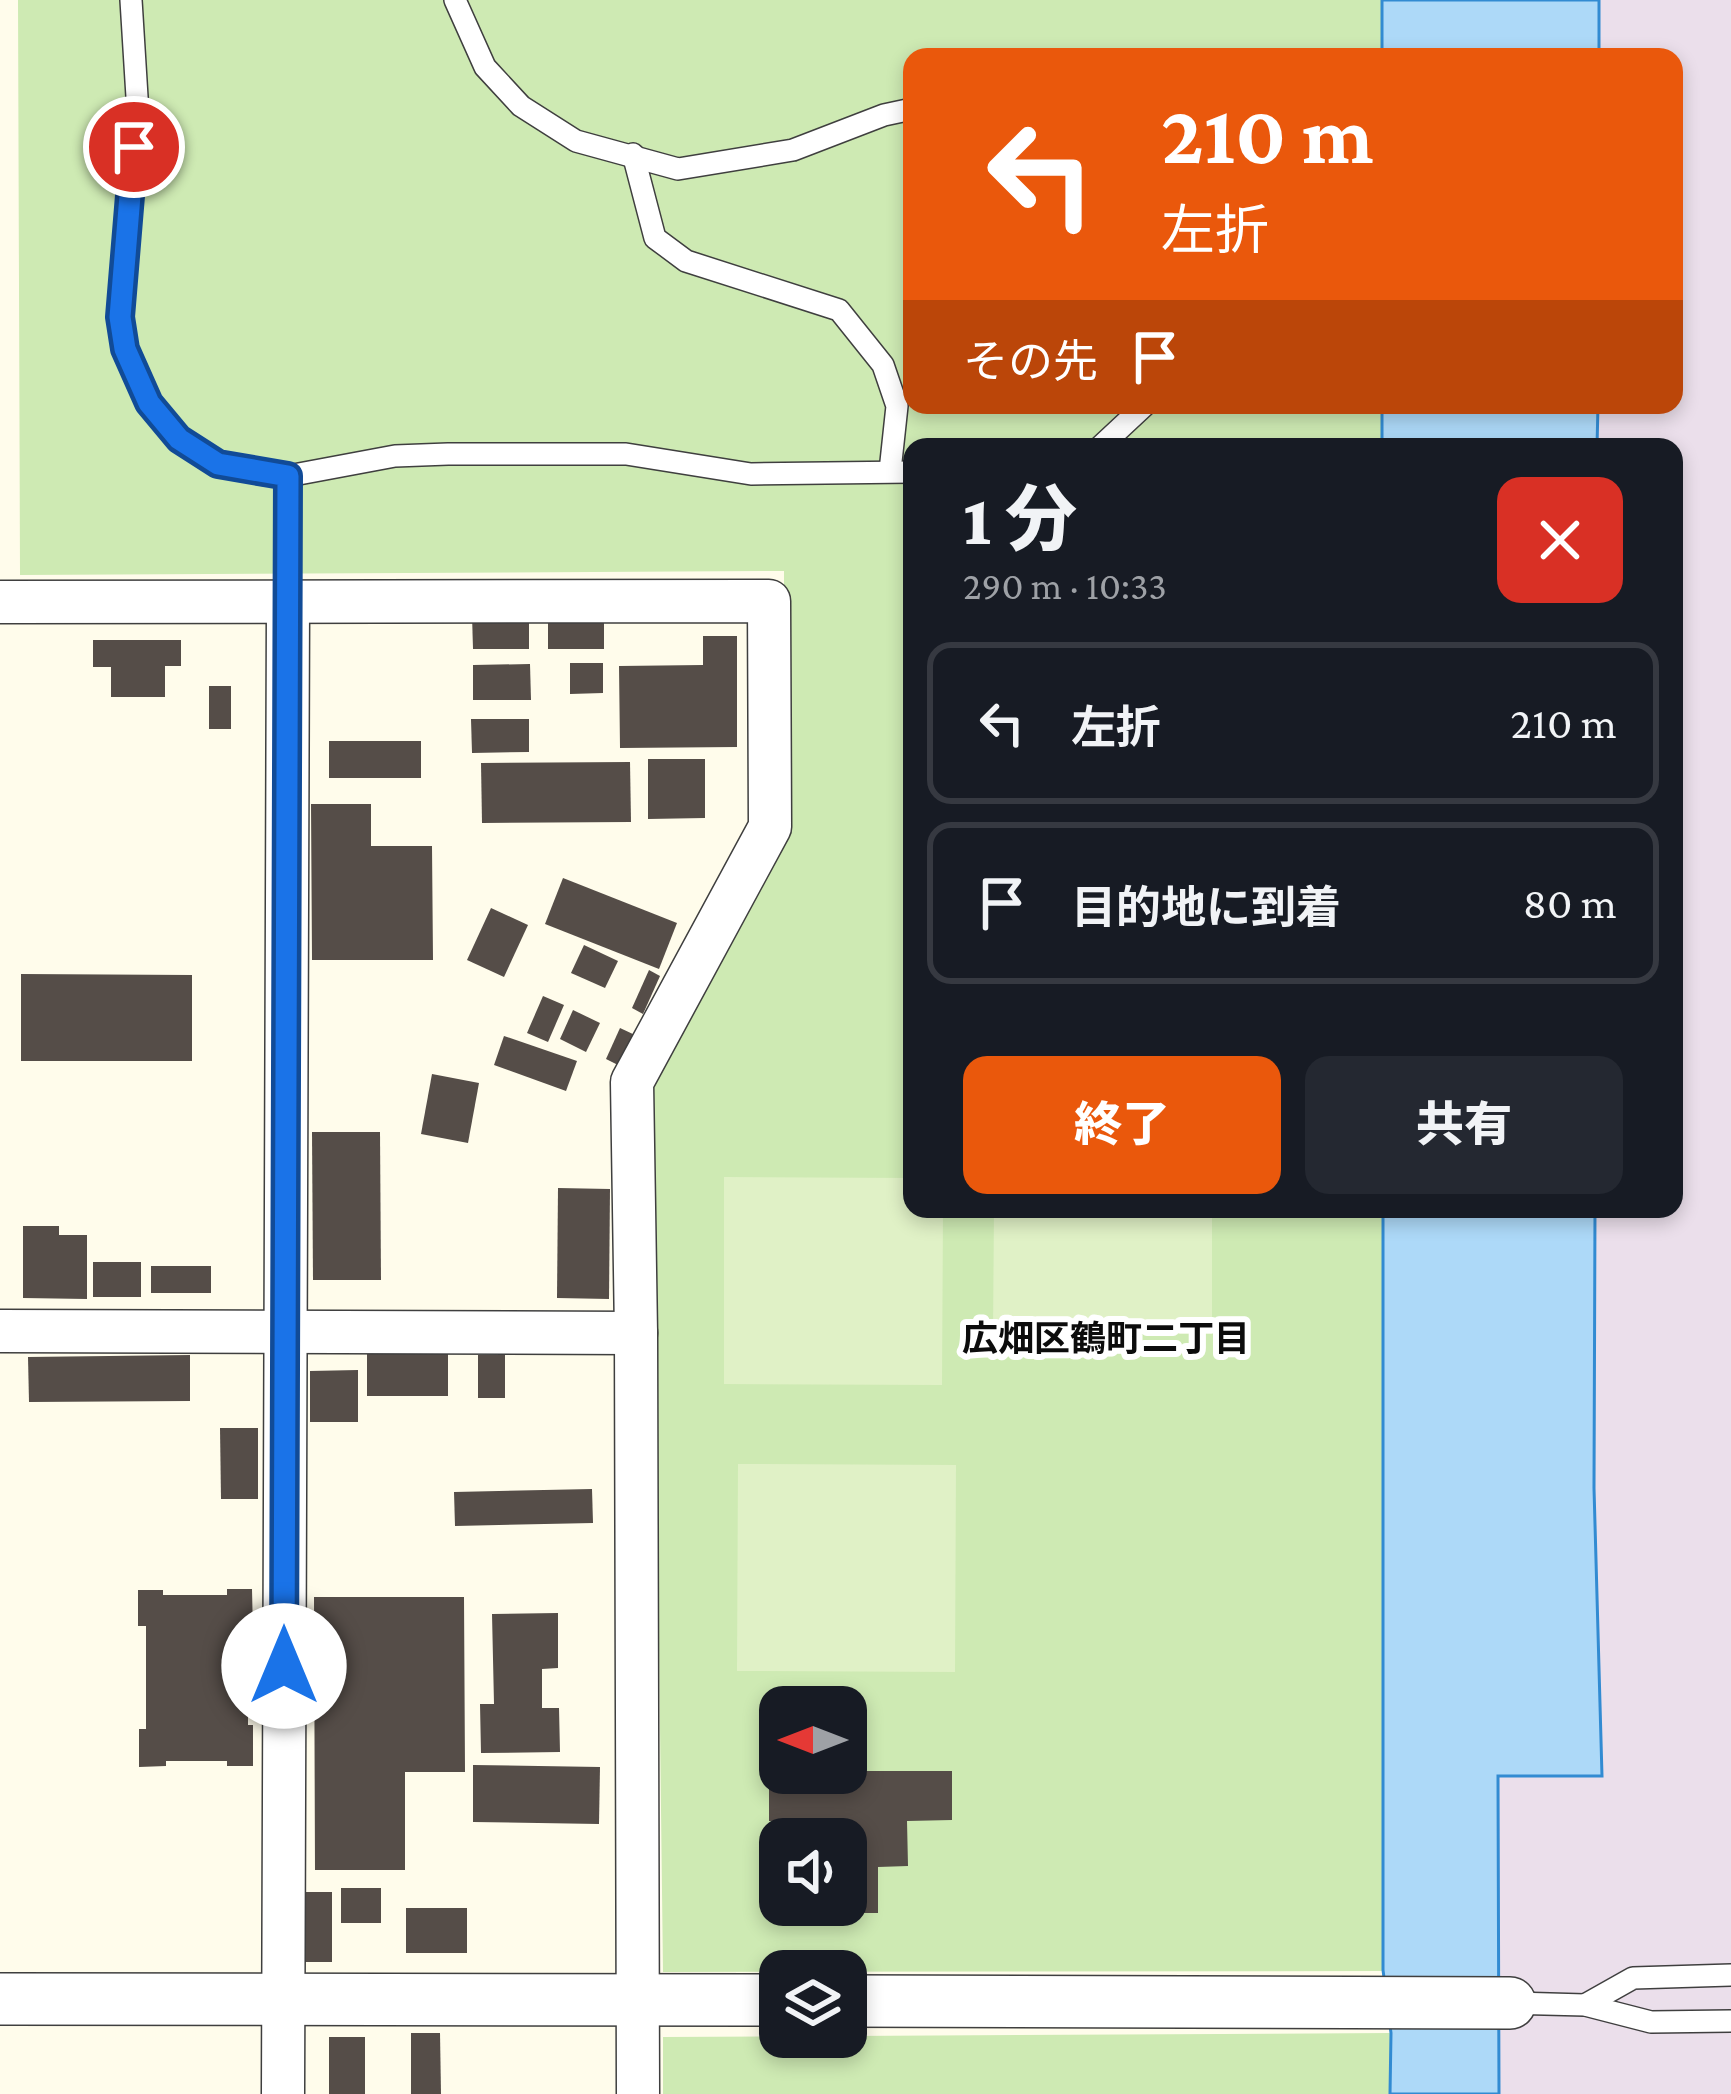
<!DOCTYPE html>
<html lang="ja">
<head>
<meta charset="utf-8">
<style>
	:root { --surface:#171b24; --page:#242831; --text:#f1f3f6; --muted:#9ea1a6; --line:#363941; --accent:#ea580c }
	body { margin:0; font-family:"Crimson Pro","Noto Sans JP",serif; background:var(--page); color:var(--text); height:100vh; display:flex; flex-direction:column; font-size:45px; white-space:nowrap }
	* { box-sizing:border-box; margin:0 }
	p { font-size:39px; color:var(--muted) }
	.icon { flex:none; width:66px; height:66px; fill:none; stroke:currentColor; stroke-width:2; stroke-linecap:round; stroke-linejoin:round }
	.map { position:relative; flex:1; overflow:hidden }
	.panel { position:absolute; left:903px; top:438px; width:780px; height:780px; display:flex; flex-direction:column; background:var(--surface); border-radius:24px; box-shadow:0 6px 18px #0003 }
	.panel>* { flex:none }
	.banner { position:absolute; left:903px; top:48px; width:780px; height:366px; border-radius:24px; box-shadow:0 6px 18px #0003; background:#ea580c; color:#fff; overflow:hidden }
	.needle { width:78px; rotate:270deg }
	.controls { position:absolute; left:759px; top:1686px; display:grid; gap:24px }
	.controls a { display:grid; place-items:center; width:108px; height:108px; border-radius:24px; background:var(--surface); box-shadow:0 6px 18px #0003; font-size:60px }
	.pin { position:absolute; display:grid; place-items:center; width:102px; height:102px; color:#fff; margin:-51px; border:6px solid #fff; border-radius:50%; box-shadow:0 3px 12px #0007 }
	.me { position:absolute; width:132px; margin:-66px; rotate:0deg; stroke-linejoin:round; filter:drop-shadow(0 0 9px #0008) }
	.turn { display:flex; align-items:center; gap:42px; height:252px; padding:0 60px; font-size:54px }
	.turn .icon { width:156px; height:156px; stroke-width:2.5 }
	.turn b { display:block; font-size:84px; line-height:102px }
	.then { display:flex; align-items:center; height:114px; padding:0 60px; background:#0003; gap:24px; font-size:45px }
	.round { display:grid; place-items:center; flex:none; width:126px; height:126px; border-radius:24px; background:var(--page) }
	.summary { display:flex; align-items:center; justify-content:space-between; height:204px; padding:0 60px }
	h1 { font-size:72px; font-weight:800; line-height:90px }
	.button { display:flex; gap:24px; margin-top:auto; padding:24px 60px }
	.button a { flex:1; height:138px; border-radius:24px; background:var(--accent); color:#fff; font-size:48px; font-weight:800; line-height:138px; text-align:center }
	.button a+a { background:var(--page); color:var(--text) }
	ul { padding:0; list-style:none }
	li { display:flex; align-items:center; gap:36px; height:162px; margin:0 24px 18px; padding:0 36px; border:6px solid var(--line); border-radius:24px }
	li div { flex:1 }
	li b { display:block; font-size:45px }
	li em { font-style:normal }
	.map>svg:first-child { display:block }
	.industrial { fill:#ebdfeb }
	.green { fill:#ceeab3; fill-rule:evenodd }
	.pitch { fill:#e0f1c6 }
	.water { fill:#add9f8; stroke:#328bd2; stroke-width:3 }
	.building { fill:#554d48 }
	.lines { fill:none; stroke-linecap:round; stroke-linejoin:round }
	.service-casing { stroke:#3f3f3f; stroke-width:24 }
	.minor-casing { stroke:#3f3f3f; stroke-width:45 }
	.tertiary-casing { stroke:#3f3f3f; stroke-width:54 }
	.service { stroke:#fff; stroke-width:21 }
	.minor { stroke:#fff; stroke-width:42 }
	.tertiary { stroke:#fff; stroke-width:51 }
	.route-casing { stroke:#114b97; stroke-width:30 }
	.route { stroke:#1a73e8; stroke-width:21 }
	.labels { text-anchor:middle; dominant-baseline:central; stroke-width:12; stroke-linejoin:round; paint-order:stroke }
	.neighbourhood-label { font-size:36px; font-weight:bold; fill:#0c0c0c; stroke:#fff }
</style>
</head>
<body>
<div class="map">
<svg width="1731" height="2094" viewBox="0 0 1731 2094">
	<rect width="100%" height="100%" fill="#fffceb"/>
	<polygon class="industrial" points="1599,0 1731,0 1731,2094 1499,2094 1498,1775 1601,1776 1594,1488 1595,1209 1674,1209 1674,447 1597,447 1598,405 1674,405 1674,57 1599,57"/>
	<g class="green">
		<path d="M18,0H1382V57H912V405H1382V447H912V1209H1383V1971L663,1972L652,1075L784,831V571L20,575ZM780,1707H846V1773H780ZM780,1839H846V1905H780Z"/>
		<polygon points="1391,2033 1390,2094 663,2094 663,2037"/>
	</g>
	<g class="pitch">
		<polygon points="724,1177 912,1178 912,1209 943,1209 942,1385 724,1384"/>
		<polygon points="994,1209 1212,1209 1212,1334 993,1333"/>
		<polygon points="738,1464 956,1465 955,1672 737,1671"/>
	</g>
	<g class="water">
		<rect x="1382" y="0" width="217" height="57"/>
		<polygon points="1382,405 1598,405 1597,447 1382,447"/>
		<polygon points="1383,1209 1595,1209 1594,1488 1602,1776 1498,1776 1499,2094 1390,2094 1391,2033 1383,1970"/>
	</g>
	<g class="building">
		<polygon points="604,612 604,649 548,649 548,613"/>
		<polygon points="529,614 529,649 473,649 472,615"/>
		<polygon points="703,636 737,636 737,747 620,748 619,666 703,665"/>
		<polygon points="93,640 181,640 181,666 165,666 165,697 111,697 111,667 93,667"/>
		<polygon points="570,663 603,663 603,693 570,694"/>
		<polygon points="530,664 531,700 473,700 473,665"/>
		<rect x="209" y="686" width="22" height="43"/>
		<polygon points="471,719 529,719 529,752 472,753"/>
		<rect x="329" y="741" width="92" height="37"/>
		<polygon points="648,759 705,759 705,818 648,819"/>
		<polygon points="630,762 631,822 482,823 481,763"/>
		<polygon points="311,804 371,804 371,846 432,846 433,960 312,960"/>
		<polygon points="563,878 677,923 659,969 545,924"/>
		<polygon points="491,908 528,925 504,977 467,960"/>
		<polygon points="584,945 618,961 605,988 571,973"/>
		<polygon points="649,970 660,976 643,1014 632,1008"/>
		<polygon points="21,974 192,975 192,1061 21,1061"/>
		<polygon points="543,996 564,1005 548,1042 527,1033"/>
		<polygon points="573,1010 600,1023 586,1052 560,1039"/>
		<polygon points="620,1028 635,1035 620,1066 606,1059"/>
		<polygon points="504,1036 577,1061 566,1091 494,1065"/>
		<polygon points="432,1074 479,1083 468,1143 421,1134"/>
		<polygon points="312,1132 380,1132 381,1280 313,1280"/>
		<polygon points="558,1188 610,1189 609,1299 557,1298"/>
		<polygon points="23,1226 59,1226 59,1235 87,1235 87,1299 23,1298"/>
		<rect x="93" y="1262" width="48" height="35"/>
		<rect x="151" y="1266" width="60" height="27"/>
		<rect x="367" y="1348" width="81" height="48"/>
		<polygon points="190,1355 190,1401 29,1402 28,1357"/>
		<rect x="478" y="1355" width="27" height="43"/>
		<polygon points="358,1370 358,1422 310,1422 310,1371"/>
		<polygon points="220,1428 258,1428 258,1499 221,1499"/>
		<polygon points="592,1489 593,1523 455,1526 454,1492"/>
		<polygon points="227,1589 252,1589 253,1633 248,1633 248,1725 253,1725 253,1766 227,1766 227,1761 166,1761 166,1766 139,1767 139,1729 146,1729 146,1626 138,1626 138,1590 163,1590 163,1595 227,1595"/>
		<polygon points="314,1597 464,1597 465,1772 405,1772 405,1870 315,1870"/>
		<polygon points="558,1613 558,1668 542,1669 542,1708 559,1708 560,1752 481,1753 480,1704 494,1704 492,1614"/>
		<polygon points="473,1765 600,1767 599,1824 473,1822"/>
		<polygon points="846,1771 952,1771 952,1820 907,1821 908,1866 878,1867 878,1913 821,1913 821,1905 846,1905 848,1821 769,1821 769,1772"/>
		<rect x="341" y="1888" width="40" height="35"/>
		<rect x="305" y="1892" width="27" height="70"/>
		<rect x="406" y="1908" width="61" height="45"/>
		<polygon points="411,2033 440,2033 441,2094 411,2094"/>
		<rect x="329" y="2037" width="36" height="57"/>
	</g>
	<g class="lines">
		<g class="service-casing">
			<g id="service">
				<polyline points="131,0 138,113 120,317 125,349 149,403 179,439 218,464 261,474 288,476 395,456 448,454 626,454 751,474 912,472"/>
				<polyline points="455,0 485,67 521,106 576,141 678,169 793,150 884,115 912,109"/>
				<polyline points="633,154 655,238 686,261 839,310 883,365 897,406 890,471"/>
				<polyline points="1100,447 1145,405"/>
				<polyline points="288,476 288,604"/>
				<polyline points="1510,2003 1585,2005 1651,2022 1731,2021"/>
				<polyline points="1585,2005 1633,1978 1731,1975"/>
			</g>
		</g>
		<g class="minor-casing">
			<g id="minor">
				<polyline points="0,602 769,601 770,827 632,1082 636,1333 638,2094"/>
				<polyline points="0,1331 636,1333"/>
				<polyline points="283,2094 288,604"/>
			</g>
		</g>
		<g class="tertiary-casing">
			<g id="tertiary">
				<polyline points="0,1999 780,2000"/>
				<polyline points="846,2001 1510,2003"/>
			</g>
		</g>
		<use href="#service" class="service"/>
		<use href="#minor" class="minor"/>
		<use href="#tertiary" class="tertiary"/>
	</g>
	<g class="lines">
		<g class="route-casing">
			<polyline id="route" points="134,147 120,317 125,349 149,403 179,439 218,464 288,476 284,1666"/>
		</g>
		<use href="#route" class="route"/>
	</g>
	<g class="labels">
		<g class="neighbourhood-label">
			<text x="1106" y="1339">広畑区鶴町二丁目</text>
		</g>
	</g>
</svg>
<div class="controls">
<a><svg class="needle" viewBox="-14 -14 28 28"><path d="M0-13l5 13h-10z" fill="#e53935"/><path d="M0 13l5-13h-10z" fill="#9ea1a6"/></svg></a>
<a><svg class="icon" aria-label="sound" viewBox="0 0 24 24"><path d="M4 9h4l5-4v14l-5-4H4zM17 9q2 3 0 6"/></svg></a>
<a><svg class="icon" aria-label="layers" viewBox="0 0 24 24"><path d="M12 4l9 5-9 5-9-5zM3 14l9 5 9-5"/></svg></a>
</div>
<div class="pin" style="left:134px;top:147px;background:#d93025"><svg class="icon" aria-label="arrive" viewBox="0 0 24 24"><path d="M6 21V4h12l-3 4 3 4H6"/></svg></div>
<svg class="me" style="left:284px;top:1666px" viewBox="-20 -20 40 40"><circle r="19" fill="#fff"/><path d="M0-13L10 11 0 6-10 11z" fill="#1a73e8"/></svg>
<div class="banner">
<div class="turn"><svg class="icon" aria-label="left" viewBox="0 0 24 24"><path d="M17 20v-9H6M10 6l-5 5 5 5"/></svg><div><b>210 m</b>左折</div></div>
<div class="then">その先<svg class="icon" aria-label="arrive" viewBox="0 0 24 24"><path d="M6 21V4h12l-3 4 3 4H6"/></svg></div>
</div>
<section class="panel">
<div class="summary"><div><h1>1 分</h1><p>290 m · 10:33</p></div><a class="round" style="background:#d93025;color:#fff"><svg class="icon" aria-label="close" viewBox="0 0 24 24"><path d="M6 6l12 12M18 6L6 18"/></svg></a></div>
<ul>
<li><svg class="icon" aria-label="left" viewBox="0 0 24 24"><path d="M17 20v-9H6M10 6l-5 5 5 5"/></svg><div><b>左折</b></div><em>210 m</em></li>
<li><svg class="icon" aria-label="arrive" viewBox="0 0 24 24"><path d="M6 21V4h12l-3 4 3 4H6"/></svg><div><b>目的地に到着</b></div><em>80 m</em></li>
</ul>
<div class="button"><a>終了</a><a>共有</a></div>
</section>
</div>
</body>
</html>
